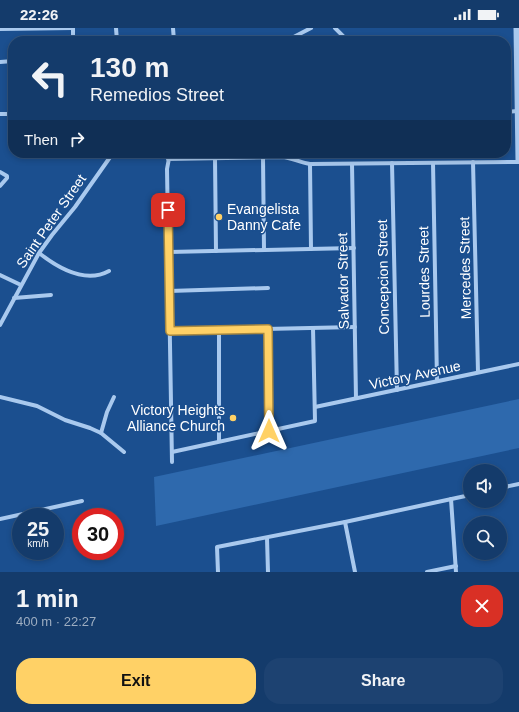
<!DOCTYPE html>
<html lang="en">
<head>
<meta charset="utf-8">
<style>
	:root { --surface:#143b6b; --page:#1d4271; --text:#f1f3f6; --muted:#9dadc1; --line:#33557e; --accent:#ffd166 }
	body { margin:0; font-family:Arial,sans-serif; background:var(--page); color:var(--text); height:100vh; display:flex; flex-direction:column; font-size:15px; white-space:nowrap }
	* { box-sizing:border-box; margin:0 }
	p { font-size:13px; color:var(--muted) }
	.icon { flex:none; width:22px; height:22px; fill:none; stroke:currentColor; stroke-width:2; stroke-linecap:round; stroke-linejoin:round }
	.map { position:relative; height:544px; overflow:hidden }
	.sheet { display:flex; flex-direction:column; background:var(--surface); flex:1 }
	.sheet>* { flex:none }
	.top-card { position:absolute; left:8px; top:8px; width:503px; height:122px; border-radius:16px; box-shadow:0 2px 6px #0003,0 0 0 1px var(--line); background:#143b6b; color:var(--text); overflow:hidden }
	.controls { position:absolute; left:463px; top:436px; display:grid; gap:8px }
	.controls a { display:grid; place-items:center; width:44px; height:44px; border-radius:50%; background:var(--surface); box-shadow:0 2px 6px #0003,0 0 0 1px var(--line); font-size:20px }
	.speed { position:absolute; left:12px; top:480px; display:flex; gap:8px; font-size:20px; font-weight:700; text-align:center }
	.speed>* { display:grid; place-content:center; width:52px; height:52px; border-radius:50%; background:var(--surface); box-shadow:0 2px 6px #0003,0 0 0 1px var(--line); line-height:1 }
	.speed small { font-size:10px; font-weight:400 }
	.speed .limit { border:6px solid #d22; background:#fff; color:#111 }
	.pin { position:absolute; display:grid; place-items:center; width:34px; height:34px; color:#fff; margin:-17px; border-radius:8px; box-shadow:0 2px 6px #0006 }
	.me { position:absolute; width:44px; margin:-22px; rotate:0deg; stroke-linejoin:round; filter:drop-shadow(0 0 3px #0008) }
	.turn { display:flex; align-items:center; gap:14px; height:84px; padding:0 16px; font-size:18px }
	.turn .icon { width:52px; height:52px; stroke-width:2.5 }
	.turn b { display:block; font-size:28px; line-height:34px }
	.then { display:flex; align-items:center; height:38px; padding:0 16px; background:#0003; gap:8px; font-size:15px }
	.round { display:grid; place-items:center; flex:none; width:42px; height:42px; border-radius:16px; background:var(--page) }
	.summary { display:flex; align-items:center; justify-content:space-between; height:68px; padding:0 16px }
	h1 { font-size:24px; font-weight:600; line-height:30px }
	.primary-button { display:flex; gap:8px; margin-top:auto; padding:8px 16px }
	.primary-button a { flex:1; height:46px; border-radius:16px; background:var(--accent); color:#111; font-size:16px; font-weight:600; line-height:46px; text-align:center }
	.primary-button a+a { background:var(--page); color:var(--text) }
	.status { display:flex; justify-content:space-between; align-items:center; height:28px; padding:0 20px; background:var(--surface); direction:ltr }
	.status svg { height:11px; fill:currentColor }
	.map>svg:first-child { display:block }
	.green { fill:#2e69ad }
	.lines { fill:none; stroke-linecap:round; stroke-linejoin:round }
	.minor { stroke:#a9c9ee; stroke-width:4 }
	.tertiary { stroke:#a9c9ee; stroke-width:7 }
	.route-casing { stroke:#a68842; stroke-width:10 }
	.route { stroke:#ffd166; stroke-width:7 }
	.poi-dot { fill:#ffd166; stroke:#1b4f8f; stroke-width:1.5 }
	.labels { text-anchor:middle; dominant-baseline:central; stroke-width:3; stroke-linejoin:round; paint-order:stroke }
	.poi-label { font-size:14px; fill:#fff; stroke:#1b4f8f; text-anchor:start }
	.street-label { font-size:14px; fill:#fff; stroke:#1b4f8f }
</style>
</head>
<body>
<div class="status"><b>22:26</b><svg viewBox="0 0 49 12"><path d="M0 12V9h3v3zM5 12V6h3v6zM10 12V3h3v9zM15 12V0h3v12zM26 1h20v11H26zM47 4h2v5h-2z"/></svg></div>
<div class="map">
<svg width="519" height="544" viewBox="0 0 519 544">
	<rect width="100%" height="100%" fill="#1b4f8f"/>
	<polygon class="green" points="519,371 519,420 156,498 154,449"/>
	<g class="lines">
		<g class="minor">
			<polyline points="73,0 73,13"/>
			<polyline points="116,0 117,13"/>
			<polyline points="173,0 174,13"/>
			<polyline points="335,0 348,13"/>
			<polyline points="0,1 73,0"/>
			<polyline points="286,13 311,0"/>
			<polyline points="0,34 13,33"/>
			<polyline points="506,84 518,83"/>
			<polyline points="0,86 13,86"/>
			<polyline points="42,125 43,127"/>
			<polyline points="170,125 167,141 172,434"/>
			<polyline points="263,129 264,222"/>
			<polyline points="215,130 216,223"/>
			<path d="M168,131L283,129C293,130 301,135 310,136L519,134"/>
			<polyline points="473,134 478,344"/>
			<polyline points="392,135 397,362"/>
			<polyline points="433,135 437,353"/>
			<polyline points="310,136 311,221"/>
			<polyline points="352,136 356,370"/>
			<polyline points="0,144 7,148 7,150 0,158"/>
			<polyline points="169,224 354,220"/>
			<path d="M39,225C58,240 85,256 109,243"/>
			<polyline points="0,247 21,257"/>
			<polyline points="169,263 268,260"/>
			<polyline points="14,270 51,267"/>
			<polyline points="0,297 39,225 52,207 75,179 113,125"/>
			<polyline points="268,301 269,403"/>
			<polyline points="219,302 219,413"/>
			<polyline points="170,303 355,299"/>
			<polyline points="0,369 37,378 65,392 90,400 101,405 124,424"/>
			<polyline points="315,379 519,336"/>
			<polyline points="101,405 107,384 114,369"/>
			<polyline points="172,424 315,393 313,300"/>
			<polyline points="500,460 519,456"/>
			<polyline points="451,471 456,544"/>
			<polyline points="0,491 82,473"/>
			<polyline points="345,494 355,544"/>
			<polyline points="267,510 268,544"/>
			<polyline points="218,544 217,519 345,494 470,467"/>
			<polyline points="427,544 456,538"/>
		</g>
		<polyline class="tertiary" points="517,0 519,132"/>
	</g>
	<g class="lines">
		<g class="route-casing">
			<polyline id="route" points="168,182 170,303 268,301 269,403"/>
		</g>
		<use href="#route" class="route"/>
	</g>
	<g class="poi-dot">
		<circle cx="219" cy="189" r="4"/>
		<circle cx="233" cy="390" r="4"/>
	</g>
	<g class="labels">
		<g class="poi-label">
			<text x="227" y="181">Evangelista<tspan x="227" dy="16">Danny Cafe</tspan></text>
			<text x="225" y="382" text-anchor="end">Victory Heights<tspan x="225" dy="16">Alliance Church</tspan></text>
		</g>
		<g class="street-label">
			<text transform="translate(51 193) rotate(-55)">Saint Peter Street</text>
			<text transform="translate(465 240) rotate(-91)">Mercedes Street</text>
			<text transform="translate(424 244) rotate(-91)">Lourdes Street</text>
			<text transform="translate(383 249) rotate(-91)">Concepcion Street</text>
			<text transform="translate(343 253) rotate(-91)">Salvador Street</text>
			<text transform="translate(415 347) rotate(-12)">Victory Avenue</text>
		</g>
	</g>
</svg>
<div class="controls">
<a><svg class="icon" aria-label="sound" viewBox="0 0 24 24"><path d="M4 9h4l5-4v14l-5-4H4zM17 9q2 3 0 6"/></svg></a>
<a><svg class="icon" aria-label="search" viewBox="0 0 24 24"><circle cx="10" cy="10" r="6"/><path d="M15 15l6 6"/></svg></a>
</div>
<div class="speed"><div>25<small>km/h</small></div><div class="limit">30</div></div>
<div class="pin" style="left:168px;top:182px;background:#d93025"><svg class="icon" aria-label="arrive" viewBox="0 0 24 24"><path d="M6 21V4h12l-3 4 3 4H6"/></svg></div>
<svg class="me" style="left:269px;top:403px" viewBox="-20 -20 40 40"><path d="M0-17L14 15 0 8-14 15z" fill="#ffd166" stroke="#fff" stroke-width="4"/></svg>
<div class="top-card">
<div class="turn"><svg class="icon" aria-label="left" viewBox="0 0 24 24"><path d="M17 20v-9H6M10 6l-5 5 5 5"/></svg><div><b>130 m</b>Remedios Street</div></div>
<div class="then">Then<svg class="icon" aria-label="right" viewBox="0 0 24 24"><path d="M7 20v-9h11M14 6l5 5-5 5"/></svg></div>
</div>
</div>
<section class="sheet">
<div class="summary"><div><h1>1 min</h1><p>400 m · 22:27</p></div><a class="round" style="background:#d93025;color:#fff"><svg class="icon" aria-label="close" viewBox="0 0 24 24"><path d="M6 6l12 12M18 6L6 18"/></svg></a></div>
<div class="primary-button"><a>Exit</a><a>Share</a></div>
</section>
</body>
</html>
